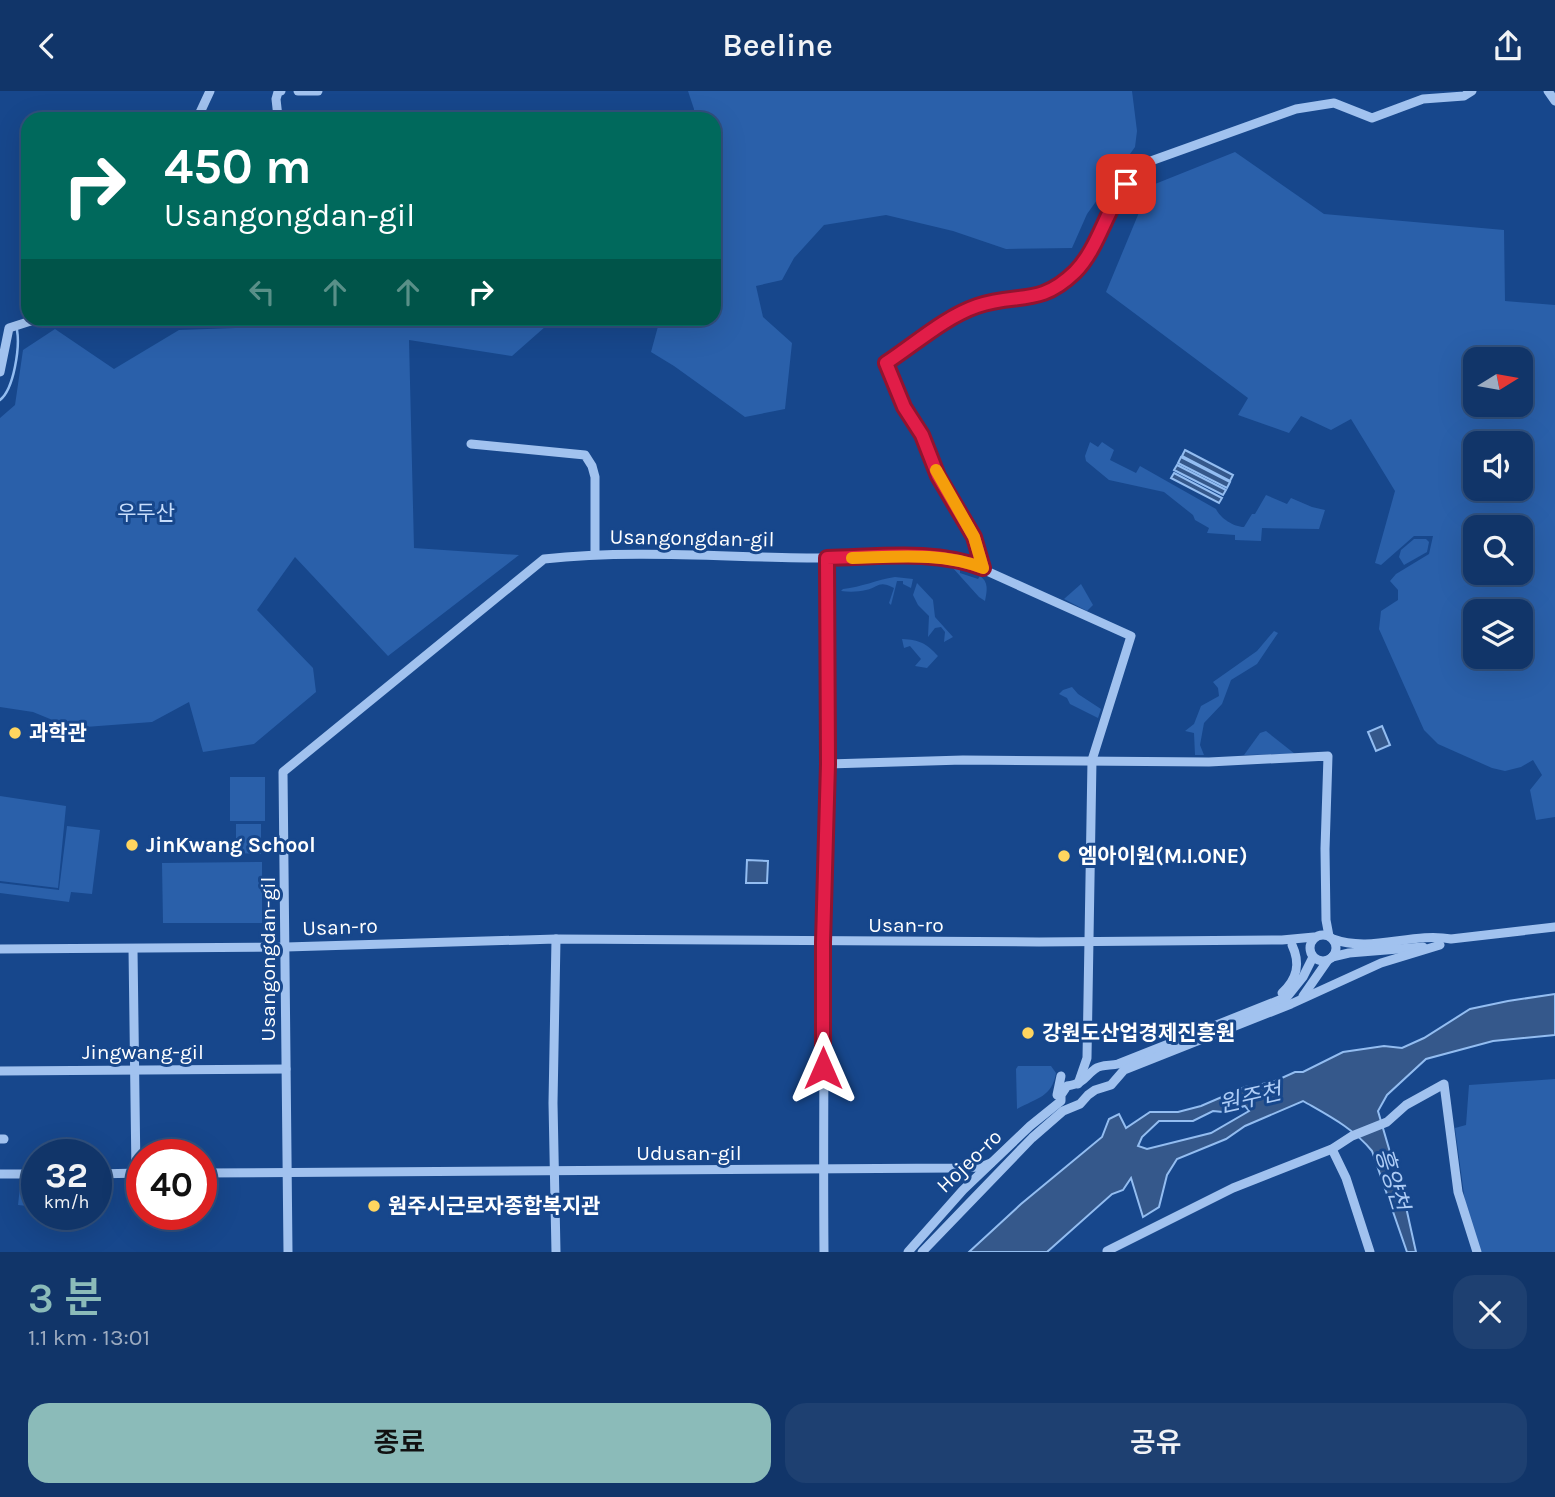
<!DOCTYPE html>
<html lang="ko">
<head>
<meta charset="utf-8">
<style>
	:root { --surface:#113569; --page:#1e4071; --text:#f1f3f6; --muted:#9cabc0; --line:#30507d; --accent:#8bbbb9 }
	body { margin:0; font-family:Karla,"Noto Sans KR",sans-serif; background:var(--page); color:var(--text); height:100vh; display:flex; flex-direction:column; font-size:26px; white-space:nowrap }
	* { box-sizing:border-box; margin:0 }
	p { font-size:23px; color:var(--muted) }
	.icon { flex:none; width:38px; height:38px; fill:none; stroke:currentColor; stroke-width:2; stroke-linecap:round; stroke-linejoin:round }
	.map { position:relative; height:1161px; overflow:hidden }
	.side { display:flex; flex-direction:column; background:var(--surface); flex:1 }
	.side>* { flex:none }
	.hud { position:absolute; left:21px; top:21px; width:700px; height:214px; border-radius:21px; box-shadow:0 7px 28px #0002,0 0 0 2px var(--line); background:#00695c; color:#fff; overflow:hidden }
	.needle { width:46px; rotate:79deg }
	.buttons { position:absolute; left:1463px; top:256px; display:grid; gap:14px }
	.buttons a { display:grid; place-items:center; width:70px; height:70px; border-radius:14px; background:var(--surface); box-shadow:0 7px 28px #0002,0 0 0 2px var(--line); font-size:35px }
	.speed { position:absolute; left:21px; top:1048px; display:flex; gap:14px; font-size:35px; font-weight:700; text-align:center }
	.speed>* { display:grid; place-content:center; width:91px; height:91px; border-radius:50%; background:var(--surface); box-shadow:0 7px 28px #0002,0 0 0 2px var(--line); line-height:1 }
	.speed small { font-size:18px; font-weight:400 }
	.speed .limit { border:10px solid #d22; background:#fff; color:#111 }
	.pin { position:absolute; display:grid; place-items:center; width:60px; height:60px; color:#fff; margin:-30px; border-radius:14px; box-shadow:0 4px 10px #0006 }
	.me { position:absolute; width:77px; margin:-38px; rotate:0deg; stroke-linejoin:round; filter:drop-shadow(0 0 5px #0008) }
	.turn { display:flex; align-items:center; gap:24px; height:147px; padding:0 28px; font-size:32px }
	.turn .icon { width:91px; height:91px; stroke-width:2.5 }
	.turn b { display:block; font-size:49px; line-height:60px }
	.lanes { display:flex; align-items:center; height:66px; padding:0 28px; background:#0003; justify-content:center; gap:35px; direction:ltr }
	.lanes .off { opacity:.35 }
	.round { display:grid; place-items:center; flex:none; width:74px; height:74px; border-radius:21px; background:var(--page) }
	.headline { display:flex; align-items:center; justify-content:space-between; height:119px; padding:0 28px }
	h1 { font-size:42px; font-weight:600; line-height:52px; color:var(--accent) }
	.action { display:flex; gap:14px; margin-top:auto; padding:14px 28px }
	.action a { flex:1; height:80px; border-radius:21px; background:var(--accent); color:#111; font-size:28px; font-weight:600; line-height:80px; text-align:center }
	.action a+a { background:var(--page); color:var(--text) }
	header { display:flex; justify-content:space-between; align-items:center; height:91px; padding:0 28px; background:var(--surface); font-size:32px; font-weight:600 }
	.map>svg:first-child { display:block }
	.green { fill:#2a60aa; fill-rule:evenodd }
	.water { fill:#35588b; stroke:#93bdf1; stroke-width:2; fill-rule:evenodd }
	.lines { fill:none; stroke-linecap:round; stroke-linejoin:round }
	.stream { stroke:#93bdf1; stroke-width:2.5 }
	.minor { stroke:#a1c2ef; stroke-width:9 }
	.route-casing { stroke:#92132f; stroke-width:18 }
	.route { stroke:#e11d48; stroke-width:12 }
	.slow { stroke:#f59e0b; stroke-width:12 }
	.poi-dot { fill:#ffd55f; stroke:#17478c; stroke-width:2.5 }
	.labels { text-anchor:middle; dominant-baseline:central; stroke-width:6; stroke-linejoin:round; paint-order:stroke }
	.park-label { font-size:21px; fill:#c7ddfb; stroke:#17478c }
	.street-label { font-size:21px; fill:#fff; stroke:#17478c }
	.poi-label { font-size:21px; font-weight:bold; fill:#fff; stroke:#17478c; text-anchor:start }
	.water-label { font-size:23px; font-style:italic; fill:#adccf6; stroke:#17478c }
</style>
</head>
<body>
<header><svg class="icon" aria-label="back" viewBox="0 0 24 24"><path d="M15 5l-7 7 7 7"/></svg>Beeline<svg class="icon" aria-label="share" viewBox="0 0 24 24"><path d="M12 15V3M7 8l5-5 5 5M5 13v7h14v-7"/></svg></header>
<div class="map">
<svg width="1555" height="1161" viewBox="0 0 1555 1161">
	<rect width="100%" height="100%" fill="#17478c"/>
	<g class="green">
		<polygon points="688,0 1132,0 1137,40 1135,56 1087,123 1072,157 1006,158 953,140 886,124 824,134 794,167 782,189 756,195 763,226 792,252 785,318 745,326 674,275 651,261 660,228 714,228 714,28 694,28 694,18"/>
		<path d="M1235,61L1324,123L1504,139L1505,210L1555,214V726L1536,729L1530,699L1542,684L1533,669L1521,676L1505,680L1492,677L1438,653L1424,639L1379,538L1381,520L1398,509V499L1390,490L1396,483L1429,463L1433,445H1414L1381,474L1375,472L1395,400L1351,328L1331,339L1301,325L1289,342L1238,324L1248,307L1106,201L1150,95ZM1475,268H1521V313H1475ZM1475,352H1521V397H1475ZM1475,436H1521V481H1475ZM1475,520H1521V565H1475Z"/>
		<polygon points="241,228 554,228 512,265 409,249 414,457 519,464 388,565 295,466 257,519 313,577 316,601 254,653 203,661 189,611 152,631 72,637 33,621 0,616 0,327 15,314 23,259 55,238 114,278 179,239 235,237"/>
		<path d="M1090,351L1098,356L1102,351L1114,359L1110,369L1136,382L1140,375L1216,418C1220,427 1234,436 1244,436L1252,423H1255L1266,404L1287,413L1291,407L1312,416L1325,419L1319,438L1262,437L1261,450L1235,449V444L1207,442L1209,437L1195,429L1193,424L1164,401L1109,389L1086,370L1085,365Z"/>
		<polygon points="1414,448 1426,448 1429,451 1427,461 1404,474 1399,466 1401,459"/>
		<path d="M952,476L960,478V482L978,488L980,485C989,491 987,500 985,510L979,506Z"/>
		<path d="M895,486L913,488L911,497L903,493V490H897L891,514L889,512L894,497C878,489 880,496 866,499C858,501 849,501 841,500L843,498C862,496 876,489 895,486Z"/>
		<polygon points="917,492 933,509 935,526 953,546 944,551 945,541 941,536 935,537 928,546 929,525 918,514 913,504"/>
		<polygon points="1081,493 1093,514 1087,520 1064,508"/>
		<polygon points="1274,540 1278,542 1257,573 1231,589 1222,613 1204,632 1200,654 1204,664 1195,664 1194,642 1185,640 1194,633 1201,615 1219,605 1218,597 1213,591 1257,560"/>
		<path d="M902,548C920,549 926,552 938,565L927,577L915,575L921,568L910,555L904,557Z"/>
		<polygon points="1072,596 1078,603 1101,618 1098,627 1070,613 1067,607 1059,603 1063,599"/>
		<polygon points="1266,640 1295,663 1244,664 1260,642"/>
		<rect x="230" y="686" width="35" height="44"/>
		<polygon points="0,705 66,715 58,797 0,790"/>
		<polygon points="236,733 261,733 261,763 236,762"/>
		<polygon points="67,735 100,739 92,803 71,801 69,811 0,802 0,792 59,799"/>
		<polygon points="262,771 262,832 163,832 162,772"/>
		<path d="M1018,975H1051L1056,982C1052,1006 1037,1007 1017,1018L1016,978Z"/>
		<polygon points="1555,988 1555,1161 1480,1161 1466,1118 1455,1037 1466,1034 1469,994"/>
		<polygon points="20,1096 37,1096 37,1116 18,1114"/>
	</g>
	<g class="water">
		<polygon points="1185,359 1233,384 1230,390 1182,365"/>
		<polygon points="1181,366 1230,391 1227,397 1178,372"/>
		<polygon points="1177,374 1226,399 1223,404 1174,379"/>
		<polygon points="1174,382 1222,407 1219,412 1171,387"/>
		<polygon points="1382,635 1390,654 1376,660 1368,641"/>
		<polygon points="747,769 768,770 767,792 746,792"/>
		<path d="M1555,903V944L1493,950L1426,968L1387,1004L1378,1020L1406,1116L1416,1161H1407L1372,1060C1353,1037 1329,1025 1303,1010L1245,1035L1226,1048L1177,1068L1167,1084L1159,1116L1143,1126L1131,1087L1123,1099L1112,1103L1047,1161H969L1021,1113L1102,1046L1109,1028L1119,1023L1126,1037L1150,1021H1178L1201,1015L1245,996L1273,991L1295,981H1303L1343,961L1384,955L1402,957L1424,947L1470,918L1508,910ZM1245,1015L1249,1020L1211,1042L1147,1058L1138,1055L1142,1046L1159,1030H1193L1213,1020L1223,1021Z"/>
	</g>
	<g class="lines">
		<path class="stream" d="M0,309C14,298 20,256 17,239"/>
		<g class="minor">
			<polyline points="298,0 318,0"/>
			<polyline points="1548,0 1555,10"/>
			<polyline points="278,26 276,8 278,1 281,0"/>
			<polyline points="197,28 210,0"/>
			<polyline points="0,281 9,237 37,228"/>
			<polyline points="471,353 585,364 592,375 595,386 595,462"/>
			<path d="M983,476L974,446L938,385L922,344L904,316L886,272C914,253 944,226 977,215C1018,201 1039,216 1075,181C1107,149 1105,101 1148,71L1296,18L1334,12L1372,27L1423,8L1464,5L1472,0"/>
			<polyline points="828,673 963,669 1209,671 1328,665 1325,758 1326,829 1329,845"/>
			<circle cx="1323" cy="857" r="13"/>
			<polyline points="556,848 553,1012 556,1161"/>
			<path d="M1333,848C1371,862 1412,841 1451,848L1555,836"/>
			<polyline points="0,858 286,856 556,848 1039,851 1282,849 1314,846"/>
			<polyline points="133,858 136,1082"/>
			<polyline points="1332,866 1349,862 1423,856"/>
			<path d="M1282,902C1297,888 1301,873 1292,854"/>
			<polyline points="1303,905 1328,869"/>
			<polyline points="0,980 286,978"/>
			<polyline points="1057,1004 1061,985"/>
			<polyline points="0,1048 4,1048"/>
			<polyline points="1332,1058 1346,1087 1370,1161"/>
			<polyline points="201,1082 955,1077 981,1076 991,1072"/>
			<polyline points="0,1083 37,1083"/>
			<polyline points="96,1083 140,1082"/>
			<polyline points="1107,1160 1233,1097 1332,1058 1352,1045 1387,1031 1406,1014 1444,993 1458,1101 1477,1161"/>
			<path d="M288,1161L283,681L544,468C637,458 732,467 827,467C871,468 916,462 960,468L1131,545L1092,669L1087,967L1078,993"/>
			<path d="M824,1161C822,930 828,699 827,467"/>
			<path d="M908,1161L963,1099L1030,1035L1061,1010V1004L1067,995C1085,992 1083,987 1095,978C1101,973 1111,975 1118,973L1287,906L1303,886L1313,866"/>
			<polyline points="922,1161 1032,1047 1063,1020 1080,1013 1088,1004 1095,999 1111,994 1124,979 1291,913 1381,872 1440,854"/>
		</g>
	</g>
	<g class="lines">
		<g class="route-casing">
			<path id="route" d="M823,977V851L828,673L827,467C879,466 934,458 983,477L974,446L938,385L922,344L904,316L886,272C915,253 945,226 977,215C1018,201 1039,216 1075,181C1098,158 1106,119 1126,93"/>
		</g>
		<use href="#route" class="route"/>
		<path class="slow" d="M852,467C896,466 941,461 983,477L974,446L936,379"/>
	</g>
	<g class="poi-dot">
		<circle cx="15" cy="642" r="7"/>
		<circle cx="132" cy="754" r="7"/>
		<circle cx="1064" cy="765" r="7"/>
		<circle cx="1028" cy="942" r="7"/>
		<circle cx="374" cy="1115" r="7"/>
	</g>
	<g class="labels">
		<g class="park-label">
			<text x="146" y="422">우두산</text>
		</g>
		<g class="street-label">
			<text transform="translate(692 447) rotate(1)">Usangongdan-gil</text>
			<text x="906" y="834">Usan-ro</text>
			<text transform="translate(340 836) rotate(-2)">Usan-ro</text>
			<text transform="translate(268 868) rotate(-90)">Usangongdan-gil</text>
			<text x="143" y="961">Jingwang-gil</text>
			<text x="689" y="1062">Udusan-gil</text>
			<text transform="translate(969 1070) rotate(-44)">Hojeo-ro</text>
		</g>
		<g class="poi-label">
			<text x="29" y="642">과학관</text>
			<text x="146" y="754">JinKwang School</text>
			<text x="1078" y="765">엠아이원(M.I.ONE)</text>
			<text x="1042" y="942">강원도산업경제진흥원</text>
			<text x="388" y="1115">원주시근로자종합복지관</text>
		</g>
		<g class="water-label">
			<text transform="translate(1250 1007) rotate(-13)">원주천</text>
			<text transform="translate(1392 1088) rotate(73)">흥양천</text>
		</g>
	</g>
</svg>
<div class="buttons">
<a><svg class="needle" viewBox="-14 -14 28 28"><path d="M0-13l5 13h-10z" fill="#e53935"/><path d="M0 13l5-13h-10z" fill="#9cabc0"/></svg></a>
<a><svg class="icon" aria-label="sound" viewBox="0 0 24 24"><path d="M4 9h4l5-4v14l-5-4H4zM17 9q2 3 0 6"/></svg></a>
<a><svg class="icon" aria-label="search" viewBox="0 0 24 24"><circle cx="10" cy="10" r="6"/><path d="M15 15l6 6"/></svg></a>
<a><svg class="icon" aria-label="layers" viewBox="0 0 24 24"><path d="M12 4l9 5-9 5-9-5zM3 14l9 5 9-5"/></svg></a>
</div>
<div class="speed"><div>32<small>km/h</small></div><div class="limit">40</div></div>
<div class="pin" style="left:1126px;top:93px;background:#d93025"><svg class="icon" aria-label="arrive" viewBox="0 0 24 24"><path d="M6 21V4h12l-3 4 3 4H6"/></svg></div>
<svg class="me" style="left:823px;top:977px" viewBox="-20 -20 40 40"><path d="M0-17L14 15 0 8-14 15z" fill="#e11d48" stroke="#fff" stroke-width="4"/></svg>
<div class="hud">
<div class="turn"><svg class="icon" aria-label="right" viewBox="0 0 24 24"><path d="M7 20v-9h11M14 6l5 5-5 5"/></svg><div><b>450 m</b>Usangongdan-gil</div></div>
<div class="lanes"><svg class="icon off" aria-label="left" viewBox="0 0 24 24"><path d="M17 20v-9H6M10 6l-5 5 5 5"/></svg><svg class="icon off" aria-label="ahead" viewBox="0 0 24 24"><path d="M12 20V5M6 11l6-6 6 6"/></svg><svg class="icon off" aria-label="ahead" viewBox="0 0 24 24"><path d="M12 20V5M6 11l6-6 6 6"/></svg><svg class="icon" aria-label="right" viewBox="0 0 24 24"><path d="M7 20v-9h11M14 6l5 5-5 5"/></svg></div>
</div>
</div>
<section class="side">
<div class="headline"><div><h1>3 분</h1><p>1.1 km · 13:01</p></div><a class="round"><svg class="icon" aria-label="close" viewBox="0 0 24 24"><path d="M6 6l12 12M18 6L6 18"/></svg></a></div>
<div class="action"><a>종료</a><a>공유</a></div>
</section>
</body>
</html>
